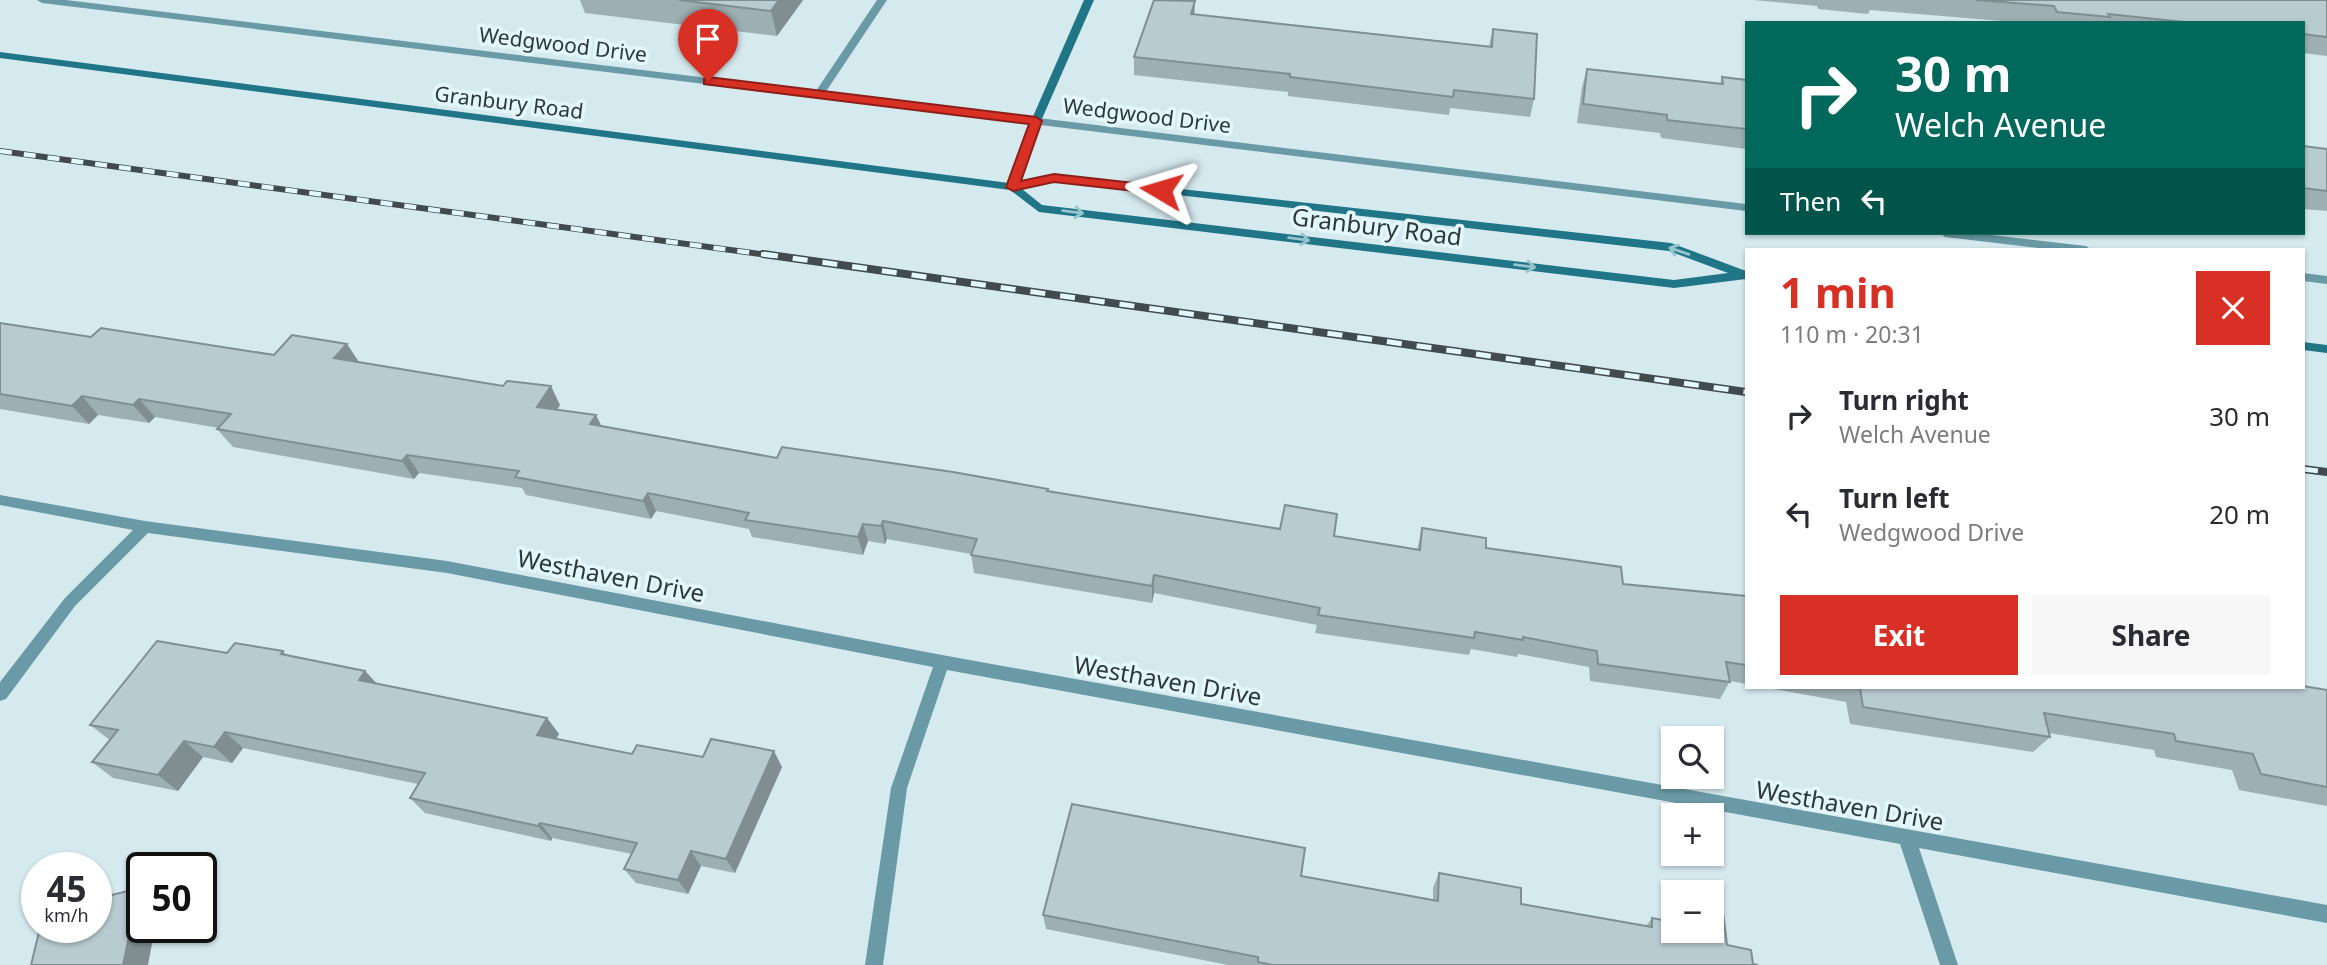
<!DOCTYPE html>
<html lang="en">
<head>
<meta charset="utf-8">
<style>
	:root { --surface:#fff; --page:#f7f7f7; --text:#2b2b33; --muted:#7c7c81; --accent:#d93025 }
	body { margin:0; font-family:"Noto Sans",sans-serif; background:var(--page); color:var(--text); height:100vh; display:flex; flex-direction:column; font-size:26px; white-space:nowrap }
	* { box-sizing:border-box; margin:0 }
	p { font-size:23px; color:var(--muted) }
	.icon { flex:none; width:38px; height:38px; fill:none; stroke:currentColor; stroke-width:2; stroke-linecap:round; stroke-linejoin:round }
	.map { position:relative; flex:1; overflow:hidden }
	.sheet { position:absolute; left:1745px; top:248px; width:560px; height:441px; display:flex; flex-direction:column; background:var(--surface); border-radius:0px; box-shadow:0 2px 5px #0004 }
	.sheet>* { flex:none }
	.hud { position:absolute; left:1745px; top:21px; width:560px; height:214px; border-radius:0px; box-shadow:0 2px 5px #0004; background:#00695c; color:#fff; overflow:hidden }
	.buttons { position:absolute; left:1661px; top:726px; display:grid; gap:14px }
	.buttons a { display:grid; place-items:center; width:63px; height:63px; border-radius:0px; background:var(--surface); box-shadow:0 2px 5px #0004; font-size:35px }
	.speed { position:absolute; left:21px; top:852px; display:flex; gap:14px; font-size:35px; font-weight:700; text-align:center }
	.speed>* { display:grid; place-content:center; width:91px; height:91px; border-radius:50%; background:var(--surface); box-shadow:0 2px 5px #0004; line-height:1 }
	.speed small { font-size:18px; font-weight:400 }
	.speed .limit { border:4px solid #111; border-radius:10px; background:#fff; color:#111 }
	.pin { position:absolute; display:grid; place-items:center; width:60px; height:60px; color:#fff; margin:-72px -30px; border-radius:50% 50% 50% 0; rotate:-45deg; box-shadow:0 0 7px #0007 }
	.pin .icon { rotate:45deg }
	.me { position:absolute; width:77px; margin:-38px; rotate:277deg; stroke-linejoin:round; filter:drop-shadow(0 0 5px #0008) }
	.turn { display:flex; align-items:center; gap:24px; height:147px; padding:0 35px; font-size:32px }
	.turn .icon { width:91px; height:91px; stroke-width:2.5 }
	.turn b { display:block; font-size:49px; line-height:60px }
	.then { display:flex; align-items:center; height:66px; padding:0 35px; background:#0003; gap:14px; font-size:26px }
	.round { display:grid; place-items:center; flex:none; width:74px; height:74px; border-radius:0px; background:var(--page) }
	.summary { display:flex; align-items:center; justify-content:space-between; height:119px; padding:0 35px }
	h1 { font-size:42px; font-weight:700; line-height:52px; color:var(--accent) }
	.action { display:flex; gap:14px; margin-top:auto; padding:14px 35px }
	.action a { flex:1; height:80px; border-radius:0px; background:var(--accent); color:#fff; font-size:28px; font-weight:700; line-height:80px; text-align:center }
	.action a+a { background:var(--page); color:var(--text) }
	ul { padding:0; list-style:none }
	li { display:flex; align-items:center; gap:21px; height:98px; padding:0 35px }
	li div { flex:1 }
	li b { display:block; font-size:26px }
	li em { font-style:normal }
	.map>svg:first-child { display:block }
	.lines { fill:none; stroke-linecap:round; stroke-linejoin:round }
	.lane { fill:#6a9aa5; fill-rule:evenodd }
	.street { fill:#6a9aa5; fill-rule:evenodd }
	.secondary { fill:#207586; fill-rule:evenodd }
	.rail-far1-casing { stroke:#414a4d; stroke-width:6 }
	.rail-casing { stroke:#414a4d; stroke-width:8 }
	.rail-far1 { stroke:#e2f8fd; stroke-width:4.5; stroke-dasharray:12; stroke-linecap:butt }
	.rail { stroke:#e2f8fd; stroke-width:5; stroke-dasharray:15; stroke-linecap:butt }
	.wall { fill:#9dafb3 }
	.shaded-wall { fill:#808e92 }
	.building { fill:#b7cbd0; stroke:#808e92; stroke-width:2 }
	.oneway { stroke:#94c4cd }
	.route { fill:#d93025; stroke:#8d1f18; stroke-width:2 }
	.labels { text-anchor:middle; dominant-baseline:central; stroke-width:7; stroke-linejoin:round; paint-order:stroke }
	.far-street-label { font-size:21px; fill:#2f3739; stroke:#e2f8fd }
	.street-label { font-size:24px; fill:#2f3739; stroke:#e2f8fd }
</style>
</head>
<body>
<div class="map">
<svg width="2327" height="965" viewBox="0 0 2327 965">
	<rect width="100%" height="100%" fill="#d5eaef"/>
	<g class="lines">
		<polygon class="lane" points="877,0 887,0 823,96 815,96 814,94"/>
		<g class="street">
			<polygon points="37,0 66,0 1746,204 1746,211 42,3"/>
			<polygon points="1939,233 1974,233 2086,246 2092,250 2056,250 1945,237"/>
			<polygon points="2303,273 2327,276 2327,284 2303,281"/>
			<polygon points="0,495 145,521 447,561 942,655 2327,905 2327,923 1919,848 1958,965 1940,965 1900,844 947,670 907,788 883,965 865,965 891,788 933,667 447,573 148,533 75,606 6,699 0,701 0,682 65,598 133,530 0,505"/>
		</g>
		<g class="secondary">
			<path d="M1084,0H1094L1041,121L1020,182L1054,175L1671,243L1746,271V279L1674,288L1039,212L1010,190L0,58V52L1009,183L1031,121ZM1054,181L1669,251L1728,273L1674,280L1042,205L1022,189Z"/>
			<polygon points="2303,342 2327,345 2327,353 2303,350"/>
		</g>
		<g class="rail-far1-casing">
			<polyline id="rail-far1" points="0,151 775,256"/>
		</g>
		<g class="rail-casing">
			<g id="rail">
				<polyline points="763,254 1746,392"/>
				<polyline points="2303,469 2327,472"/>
			</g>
		</g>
		<use href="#rail-far1" class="rail-far1"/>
		<use href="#rail" class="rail"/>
	</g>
	<g class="wall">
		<polygon points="580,0 803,0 777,36 585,13"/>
		<polygon points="1753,0 2327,0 2327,56 2303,53 2303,23 2026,23 1870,10 1868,14 1818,9 1817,6"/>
		<polygon points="1194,14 1489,46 1493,29 1534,99 1530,117 1450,108 1449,115 1288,96 1288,92 1134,75 1134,57"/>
		<polygon points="1587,69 1720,84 1722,77 1746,80 1746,149 1661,138 1660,133 1577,123 1582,87"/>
		<polygon points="2303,146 2327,149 2327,211 2303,209"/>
		<polygon points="0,323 91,337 359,362 560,405 557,410 602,427 777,458 1048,491 1280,529 1334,536 1417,550 1422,528 1486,548 1623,584 1746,596 1746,684 1730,681 1720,699 1590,681 1589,667 1518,654 1517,657 1471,649 1469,655 1315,633 1317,625 1154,593 1152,603 974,573 971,554 887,539 885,544 868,541 863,555 752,537 749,529 656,511 651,519 526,495 522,488 419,473 414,479 233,447 217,429 219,428 155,417 149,423 98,415 89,424 0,409"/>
		<polygon points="283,651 287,655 365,671 376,683 547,718 559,734 556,739 632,754 703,757 782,767 735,873 701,866 688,894 636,883 624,869 632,854 552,838 551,841 425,813 410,798 418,784 243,748 232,763 203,757 178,791 113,778 92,762 110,740 90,725"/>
		<polygon points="1768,688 2303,688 2326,690 2327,689 2327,806 2239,790 2232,770 2156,757 2154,750 2049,733 2050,737 2033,752 1850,724 1846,702"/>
		<polygon points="1439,873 1521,904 1646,926 1652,918 1672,922 1673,918 1673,931 1727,945 1753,964 1758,965 1228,965 1046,929 1043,915 1301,876 1433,900 1433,888"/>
	</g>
	<g class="shaded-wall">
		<polygon points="779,0 803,0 777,36 771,11"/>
		<polygon points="1195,1 1194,19 1191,14"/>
		<polygon points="347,344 359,362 334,358"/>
		<polygon points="551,386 560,405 547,425 537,407"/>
		<polygon points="82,396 98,415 89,424 72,406"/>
		<polygon points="139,399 155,417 149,423 133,405"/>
		<polygon points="596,415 605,433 590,424"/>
		<polygon points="407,455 419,473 414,479 402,461"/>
		<polygon points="648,493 656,511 651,519 643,501"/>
		<polygon points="883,521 887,539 885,544 881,526"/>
		<polygon points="863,524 868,541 863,555 858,537"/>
		<polygon points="1154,575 1154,593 1152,603 1152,586"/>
		<polygon points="365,671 380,687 359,680"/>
		<polygon points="547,718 559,734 549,751 537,735"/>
		<polygon points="225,732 243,748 232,763 214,747"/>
		<polygon points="184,741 203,757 178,791 158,775"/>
		<polygon points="774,751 782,767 735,873 726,859"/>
		<polygon points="540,823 552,838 551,841 538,826"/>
		<polygon points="691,851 701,866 688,894 678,880"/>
		<polygon points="139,888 142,890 142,928 155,928 148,965 123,965"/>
	</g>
	<g class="building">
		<polygon points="679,0 779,0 771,11"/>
		<polygon points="1154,0 1195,1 1191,14 1492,47 1493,29 1537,34 1534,99 1454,90 1453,97 1290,77 1290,74 1134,57"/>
		<polygon points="1976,0 2327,0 2327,37 2303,34 2303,23 2193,23 2108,14 2110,17 2057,12 2054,6"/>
		<polygon points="1587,69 1723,84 1722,77 1746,80 1746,129 1667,120 1667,115 1583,104"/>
		<polygon points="2303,146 2327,149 2327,191 2303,188"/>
		<polygon points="0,323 91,337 101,328 274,355 292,335 347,344 334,358 503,386 507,381 551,386 537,407 596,415 590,424 777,458 782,447 953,472 1048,489 1047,491 1280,529 1285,505 1337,514 1334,536 1420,550 1422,528 1486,538 1486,548 1621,567 1623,584 1746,596 1746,665 1726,662 1730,682 1598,664 1597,651 1523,637 1523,640 1475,632 1474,638 1318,615 1320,608 1154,575 1152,586 971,555 977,539 883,521 881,526 863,524 858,537 745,520 749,513 648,493 643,501 515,477 519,471 407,455 402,461 217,429 231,414 139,399 133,405 82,396 72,406 0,394"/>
		<polygon points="157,641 227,653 235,643 283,651 281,654 365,671 359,680 547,718 537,735 632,754 637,745 703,757 711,739 774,751 726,859 691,851 678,880 624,869 637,843 540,823 538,826 410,798 425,773 225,732 214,747 184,741 158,775 92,762 118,730 90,725"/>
		<polygon points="2303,686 2327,690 2327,787 2261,774 2253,754 2176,741 2174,734 2044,713 2050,737 1863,707 1860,688 2303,688"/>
		<polygon points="1072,804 1305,848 1301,876 1438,901 1439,873 1521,888 1521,904 1652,927 1652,918 1673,922 1673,931 1712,931 1712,910 1723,912 1727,945 1751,950 1753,964 1758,965 1273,965 1258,962 1258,957 1043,915"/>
		<polygon points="139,888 123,965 31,965 40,928 96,928 96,899"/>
	</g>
	<defs><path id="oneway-shaft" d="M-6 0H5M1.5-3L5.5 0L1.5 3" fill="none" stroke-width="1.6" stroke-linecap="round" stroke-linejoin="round" transform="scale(1.75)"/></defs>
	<g class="oneway">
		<use href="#oneway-shaft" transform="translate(1073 212) rotate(7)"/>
		<use href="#oneway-shaft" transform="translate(1299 239) rotate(7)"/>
		<use href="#oneway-shaft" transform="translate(1679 251) rotate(-161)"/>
		<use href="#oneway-shaft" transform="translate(1525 266) rotate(7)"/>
	</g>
	<polygon class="route" points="708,77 1036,117 1042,121 1021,181 1054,174 1161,186 1168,190 1161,194 1054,182 1013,191 1006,187 1029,124 704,84 704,79"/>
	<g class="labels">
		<g class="far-street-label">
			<text transform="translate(563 44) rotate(7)">Wedgwood Drive</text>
			<text transform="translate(509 102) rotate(7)">Granbury Road</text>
			<text transform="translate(1147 115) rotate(7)">Wedgwood Drive</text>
		</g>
		<g class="street-label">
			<text transform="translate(1377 226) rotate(7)">Granbury Road</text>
			<text transform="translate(611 575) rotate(11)">Westhaven Drive</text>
			<text transform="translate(1168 680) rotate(10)">Westhaven Drive</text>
			<text transform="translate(1850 805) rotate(10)">Westhaven Drive</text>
		</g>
	</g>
</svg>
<div class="buttons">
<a><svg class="icon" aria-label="search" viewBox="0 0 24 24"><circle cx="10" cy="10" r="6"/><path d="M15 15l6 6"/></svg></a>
<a>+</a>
<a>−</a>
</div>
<div class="speed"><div>45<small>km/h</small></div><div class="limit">50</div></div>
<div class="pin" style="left:708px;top:81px;background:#d93025"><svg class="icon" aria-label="arrive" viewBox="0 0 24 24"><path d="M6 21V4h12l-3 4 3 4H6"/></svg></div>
<svg class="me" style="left:1161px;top:190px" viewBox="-20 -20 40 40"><path d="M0-17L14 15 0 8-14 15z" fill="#d93025" stroke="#fff" stroke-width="4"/></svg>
<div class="hud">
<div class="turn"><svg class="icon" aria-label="right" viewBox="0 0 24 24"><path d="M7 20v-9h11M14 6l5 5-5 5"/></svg><div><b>30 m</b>Welch Avenue</div></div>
<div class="then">Then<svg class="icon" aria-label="left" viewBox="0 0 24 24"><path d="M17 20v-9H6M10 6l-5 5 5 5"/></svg></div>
</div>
<section class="sheet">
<div class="summary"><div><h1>1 min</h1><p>110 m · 20:31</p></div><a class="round" style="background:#d93025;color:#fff"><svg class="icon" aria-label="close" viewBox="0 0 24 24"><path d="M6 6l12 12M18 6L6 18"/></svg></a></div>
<ul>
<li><svg class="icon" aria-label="right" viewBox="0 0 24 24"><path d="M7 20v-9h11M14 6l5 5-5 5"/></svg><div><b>Turn right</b><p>Welch Avenue</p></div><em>30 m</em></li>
<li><svg class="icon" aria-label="left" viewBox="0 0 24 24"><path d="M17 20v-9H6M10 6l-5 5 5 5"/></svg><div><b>Turn left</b><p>Wedgwood Drive</p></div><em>20 m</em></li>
</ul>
<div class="action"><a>Exit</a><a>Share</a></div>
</section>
</div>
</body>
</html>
